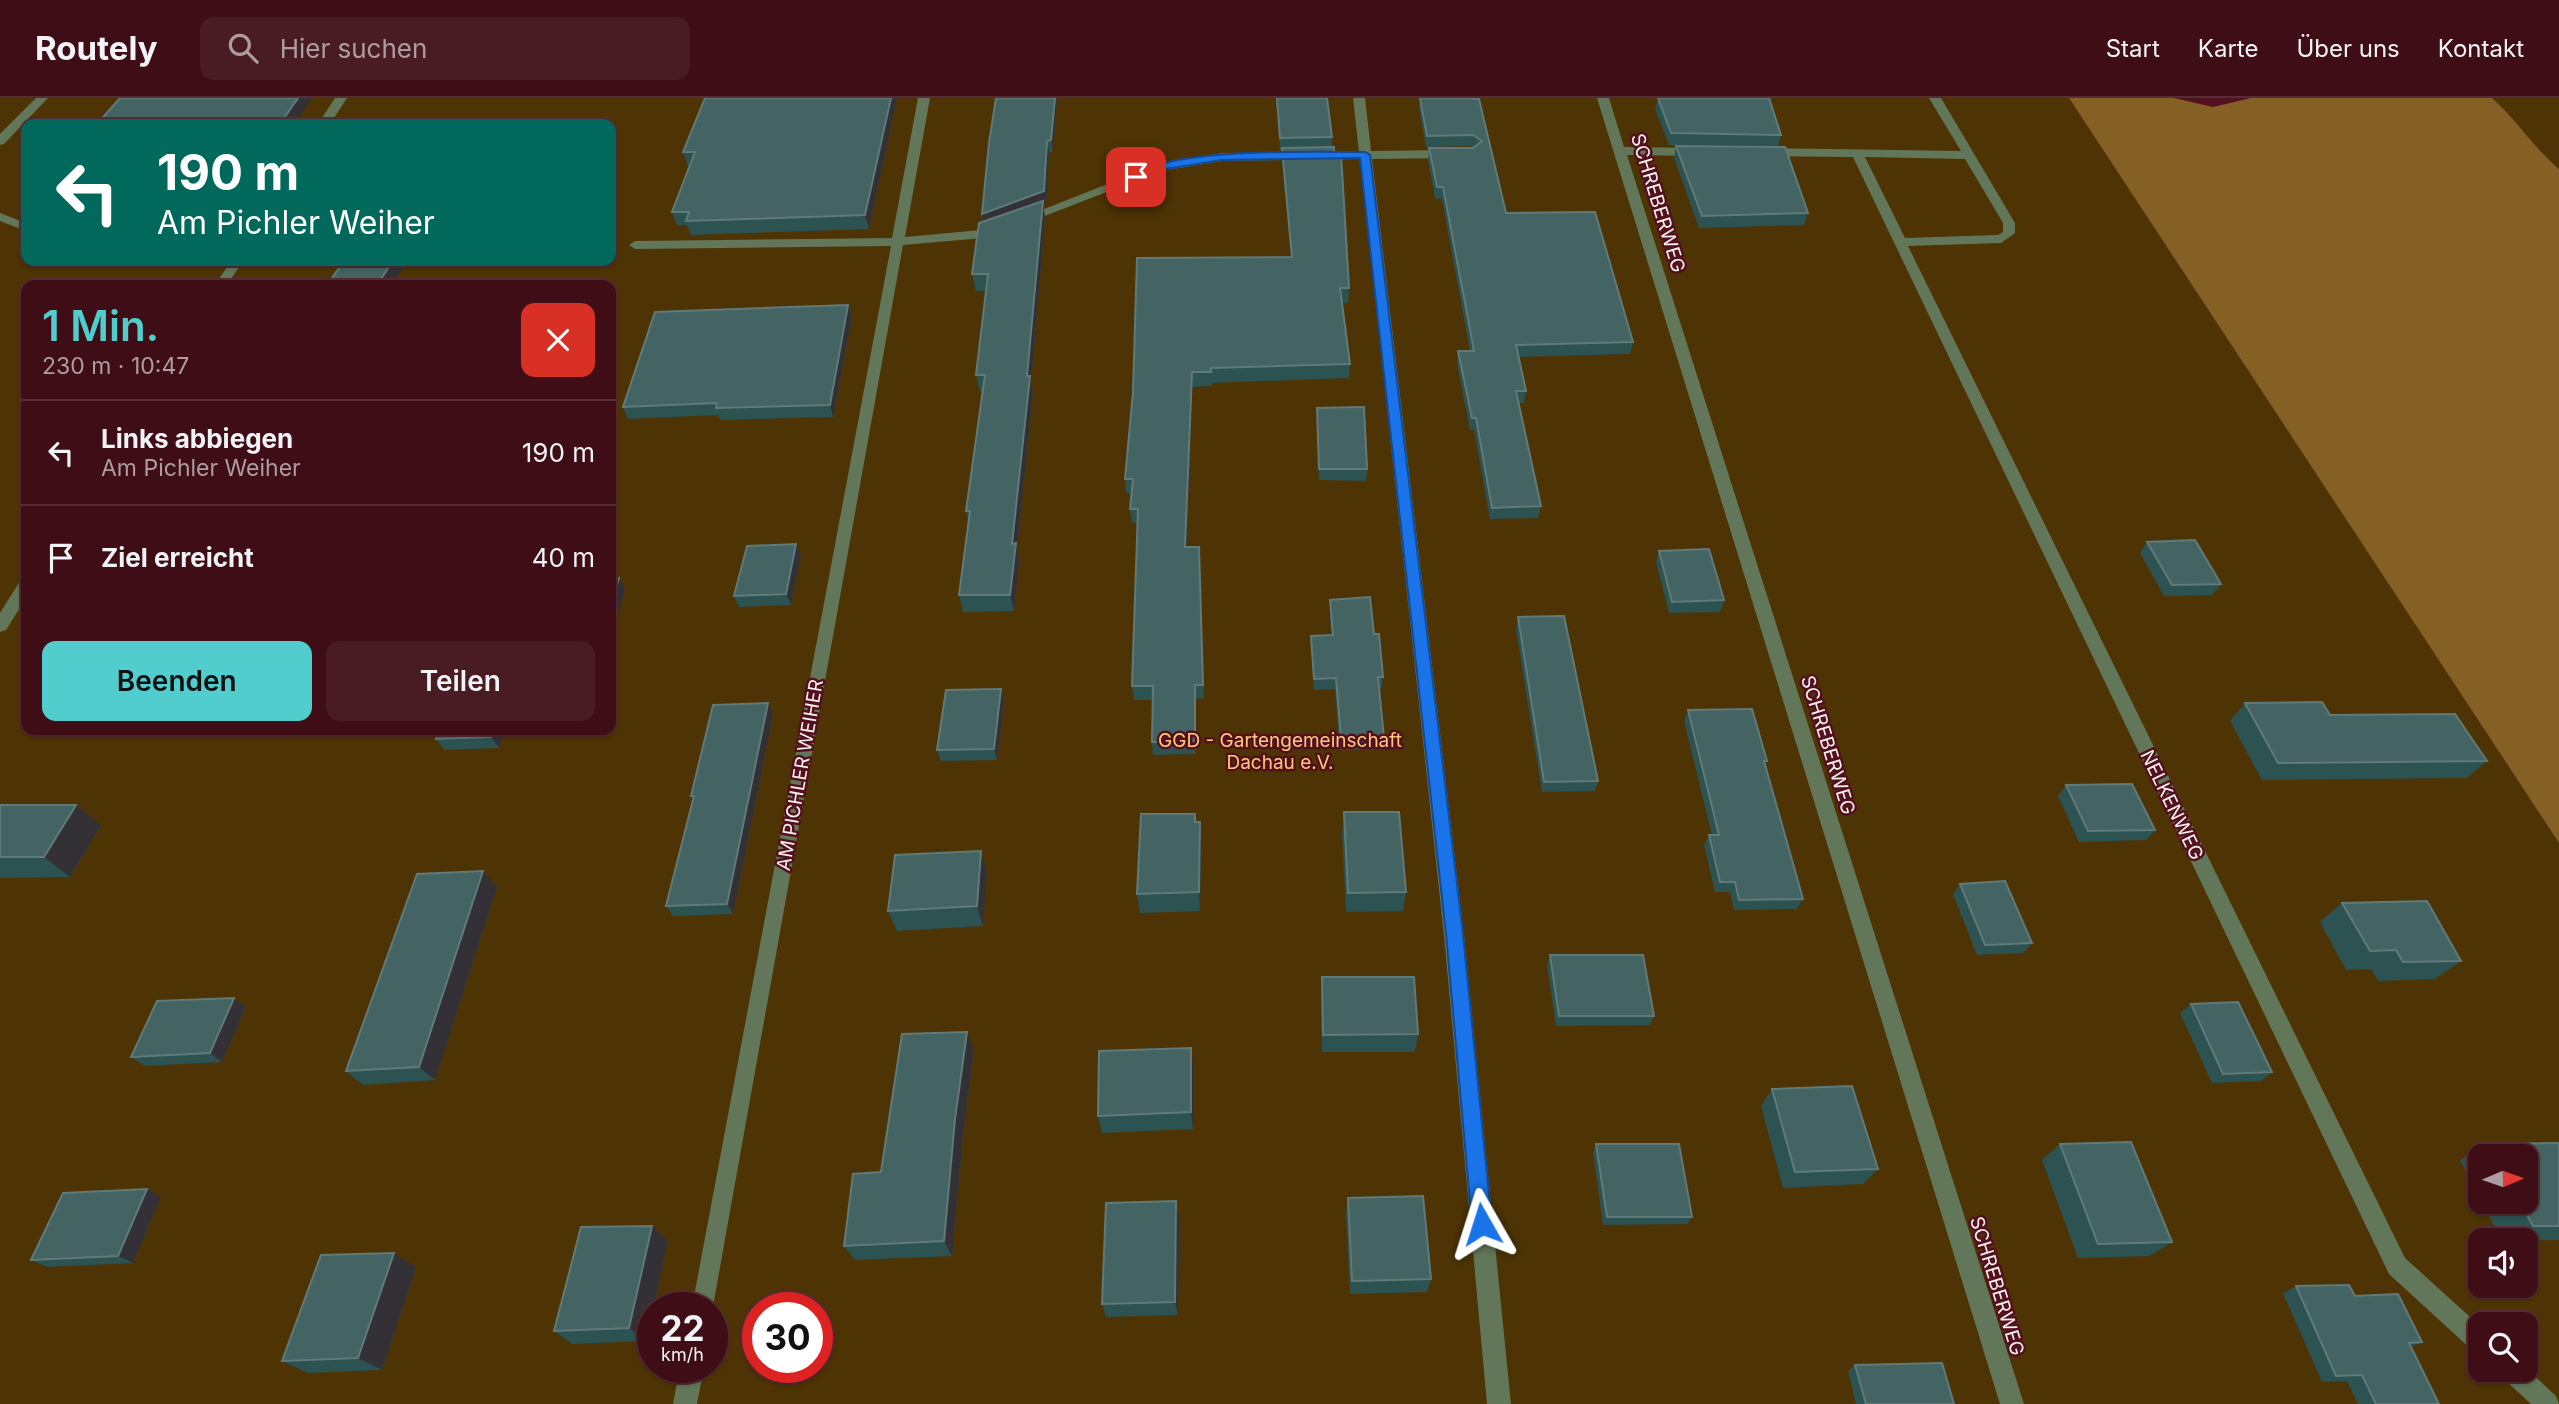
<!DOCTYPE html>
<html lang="de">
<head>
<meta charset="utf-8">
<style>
	:root { --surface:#3e0d16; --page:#491b23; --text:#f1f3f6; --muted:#ad9ca1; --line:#572d35; --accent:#52cdcd }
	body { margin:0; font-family:Inter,sans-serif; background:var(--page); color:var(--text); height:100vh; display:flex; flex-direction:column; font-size:26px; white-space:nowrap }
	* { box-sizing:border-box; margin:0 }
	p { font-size:23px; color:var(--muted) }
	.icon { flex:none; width:38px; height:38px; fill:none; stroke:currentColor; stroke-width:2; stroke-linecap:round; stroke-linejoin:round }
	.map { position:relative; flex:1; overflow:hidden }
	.sheet { position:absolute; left:21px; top:182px; width:595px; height:455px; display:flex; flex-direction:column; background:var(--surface); border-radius:14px; box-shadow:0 2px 5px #0004,0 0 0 2px var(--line) }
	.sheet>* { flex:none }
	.guide { position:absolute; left:21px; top:21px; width:595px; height:147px; border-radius:14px; box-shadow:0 2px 5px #0004,0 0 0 2px var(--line); background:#00695c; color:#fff; overflow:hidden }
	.needle { width:46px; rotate:88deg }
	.tools { position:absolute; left:2468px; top:1046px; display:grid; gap:14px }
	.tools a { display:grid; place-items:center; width:70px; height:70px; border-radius:14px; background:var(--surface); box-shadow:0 2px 5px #0004,0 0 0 2px var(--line); font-size:35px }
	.speed { position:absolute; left:637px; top:1194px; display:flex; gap:14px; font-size:35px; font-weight:700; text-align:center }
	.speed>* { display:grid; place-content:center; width:91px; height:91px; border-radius:50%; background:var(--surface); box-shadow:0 2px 5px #0004,0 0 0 2px var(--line); line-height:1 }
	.speed small { font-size:18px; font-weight:400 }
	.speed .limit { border:10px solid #d22; background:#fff; color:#111 }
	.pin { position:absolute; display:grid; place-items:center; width:60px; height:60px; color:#fff; margin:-30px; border-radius:14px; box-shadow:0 4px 10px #0006 }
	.me { position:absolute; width:77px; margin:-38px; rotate:354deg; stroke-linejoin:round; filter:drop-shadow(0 0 5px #0008) }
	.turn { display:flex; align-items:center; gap:24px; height:147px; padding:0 21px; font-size:32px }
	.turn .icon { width:91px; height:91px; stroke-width:2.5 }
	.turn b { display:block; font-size:49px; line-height:60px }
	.round { display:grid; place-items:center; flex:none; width:74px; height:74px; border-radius:14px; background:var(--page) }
	.overview { display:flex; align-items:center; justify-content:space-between; height:119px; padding:0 21px }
	h1 { font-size:42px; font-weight:600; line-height:52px; color:var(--accent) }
	.button { display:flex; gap:14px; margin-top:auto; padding:14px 21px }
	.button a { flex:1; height:80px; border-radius:14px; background:var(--accent); color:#111; font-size:28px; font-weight:600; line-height:80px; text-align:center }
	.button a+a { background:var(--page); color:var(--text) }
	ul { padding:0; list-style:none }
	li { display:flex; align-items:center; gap:21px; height:105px; padding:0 21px; border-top:2px solid var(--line) }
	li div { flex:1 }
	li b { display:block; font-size:26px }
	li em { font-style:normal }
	header { display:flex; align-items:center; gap:42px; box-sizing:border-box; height:98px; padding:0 35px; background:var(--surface); border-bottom:2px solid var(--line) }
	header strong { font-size:33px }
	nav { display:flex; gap:38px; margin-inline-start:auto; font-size:24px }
	.search { width:490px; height:63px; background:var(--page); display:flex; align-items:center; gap:18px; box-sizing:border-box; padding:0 24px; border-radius:14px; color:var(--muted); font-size:26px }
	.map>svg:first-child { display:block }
	.green { fill:#4e3405; fill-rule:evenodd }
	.forest { fill:#856025 }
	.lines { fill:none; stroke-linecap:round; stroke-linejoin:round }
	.minor { fill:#627659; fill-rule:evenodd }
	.wall { fill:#2d5252 }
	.shaded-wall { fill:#333136 }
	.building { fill:#446363; stroke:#607a7a; stroke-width:2 }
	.route { fill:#1a73e8; stroke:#114b97; stroke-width:2 }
	.labels { text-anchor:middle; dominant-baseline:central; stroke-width:5; stroke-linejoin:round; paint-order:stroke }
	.street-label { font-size:19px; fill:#fbf2f2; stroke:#53111d }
	.park-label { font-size:19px; fill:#fec97c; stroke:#53111d }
</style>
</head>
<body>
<header>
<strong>Routely</strong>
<div class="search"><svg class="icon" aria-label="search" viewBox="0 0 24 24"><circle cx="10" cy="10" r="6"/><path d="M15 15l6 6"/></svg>Hier suchen</div>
<nav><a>Start</a><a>Karte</a><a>Über uns</a><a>Kontakt</a></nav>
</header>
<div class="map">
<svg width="2559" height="1306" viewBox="0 0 2559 1306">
	<rect width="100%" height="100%" fill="#53111d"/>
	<g class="green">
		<path d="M0,0H2069L2559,745V1306H0ZM26,26H611V163H26ZM26,187H611V632H26ZM2480,1059H2525V1104H2480ZM2480,1143H2525V1188H2480ZM653,1209H712V1269H653ZM758,1209H817V1269H758ZM2480,1227H2525V1272H2480Z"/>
		<path d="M2492,0H2559V71C2534,50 2517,22 2492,0Z"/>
	</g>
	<path class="forest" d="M2069,0H2174L2213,9L2251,0H2492C2517,22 2534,50 2559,71V745Z"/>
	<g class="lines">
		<g class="minor">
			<polygon points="36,0 48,0 4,46 0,47 0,36"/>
			<polygon points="335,0 347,0 330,26 318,26"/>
			<polygon points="918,0 930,0 905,139 981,132 998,127 1004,131 983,140 903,147 712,1214 712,1209 692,1209 891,148 635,151 629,147 635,143 892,140"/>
			<polygon points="1353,0 1365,0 1371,53 1451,52 1457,56 1451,60 1372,61 1464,837 1511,1306 1487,1306 1444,837 1360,61 1222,63 1161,73 1029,124 1025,125 1019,121 1158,66 1222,55 1359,54"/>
			<polygon points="1597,0 1609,0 1624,49 1697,50 1703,54 1697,58 1627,57 2024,1306 2000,1306"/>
			<path d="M1929,0H1941L2015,125V135L2001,145L1908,148L2405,1160L2480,1228V1255L2472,1252L2389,1176L1853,59L1764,58L1758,54L1764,50L1961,53ZM1865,59L1965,61L2003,125V134L1998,137L1905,140Z"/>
			<polygon points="0,115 26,125 26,133 0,123"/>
			<polygon points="231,163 243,163 227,187 215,187"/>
			<polygon points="26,481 26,500 6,532 0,534 0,515 20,483"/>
			<polygon points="680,1269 704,1269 697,1306 673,1306"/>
			<polygon points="2525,1269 2556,1298 2559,1306 2531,1306 2503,1280 2499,1272 2525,1272"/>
		</g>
	</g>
	<g class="wall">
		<polygon points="897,0 869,131 691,137 687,127 677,127 672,114 690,68 688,68 683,54"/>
		<polygon points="1057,0 1053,54 1049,54 1046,105 1043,106 1045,120 1031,284 1033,295 1017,449 1019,462 1014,513 963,514 959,497 969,424 966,413 983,294 980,294 976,277 986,193 976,193 972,176 983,124 982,116"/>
		<polygon points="1276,0 1327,0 1349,190 1348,205 1342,205 1350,266 1349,280 1212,285 1212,288 1192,289 1186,449 1199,449 1204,600 1196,601 1196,656 1153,657 1152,644 1153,602 1134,602 1132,588 1138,425 1132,425 1130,411 1131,395 1126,395 1125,381 1133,294 1291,159 1282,64 1282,52 1280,52"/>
		<polygon points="1420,0 1472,0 1506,115 1633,244 1630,256 1518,259 1526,293 1524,305 1519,305 1541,408 1538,420 1490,421 1474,332 1470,332 1457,265 1458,253 1470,253 1442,101 1435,101 1428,62 1429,50 1474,50 1472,48 1426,49 1419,10"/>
		<polygon points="1658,0 1781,37 1778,48 1669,47 1655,11"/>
		<polygon points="1676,48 1808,115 1804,127 1699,130 1674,60"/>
		<polygon points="848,207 852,219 833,319 720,322 718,317 628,321 623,309"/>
		<polygon points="1317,310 1367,371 1366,383 1319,382"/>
		<polygon points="2147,444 2221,486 2212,497 2164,498 2140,455"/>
		<polygon points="1659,453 1724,502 1720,514 1669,515 1656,464"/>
		<polygon points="801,457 791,507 739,509 734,498"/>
		<polygon points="1330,502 1374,536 1383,579 1382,590 1379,590 1384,640 1383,651 1340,652 1335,591 1314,592 1311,538 1331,537 1330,514"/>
		<polygon points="1518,519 1598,683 1595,693 1542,694 1516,531"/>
		<polygon points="1001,591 1004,602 997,662 941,663 937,652"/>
		<polygon points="2245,605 2330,617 2487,663 2467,680 2262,682 2230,623"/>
		<polygon points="1688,612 1767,663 1765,666 1803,801 1797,811 1734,812 1730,794 1715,794 1704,747 1709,737 1712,737 1684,623"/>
		<polygon points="773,616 733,816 673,818 666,808 693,701 691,698"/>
		<polygon points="439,632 506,632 499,650 444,652 436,641"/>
		<polygon points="2066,687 2155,732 2146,742 2079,744 2058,698"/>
		<polygon points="0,707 76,707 101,727 70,779 0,780"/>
		<polygon points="1344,714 1406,794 1403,813 1346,814 1342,735"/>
		<polygon points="1201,744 1200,813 1140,815 1137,796"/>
		<polygon points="987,773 983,828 897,833 888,813"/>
		<polygon points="1960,786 2032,845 2023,855 1977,857 1953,796"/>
		<polygon points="497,789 435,982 363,987 346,973"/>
		<polygon points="2342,805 2461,863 2435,881 2378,883 2371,871 2346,872 2320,824"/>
		<polygon points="1550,857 1654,918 1650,927 1556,928 1547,867"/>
		<polygon points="1322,879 1418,936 1415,954 1322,954 1321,898"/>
		<polygon points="234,900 246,909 222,964 145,968 131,959"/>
		<polygon points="2191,906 2272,974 2261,983 2212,985 2180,915"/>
		<polygon points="974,952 963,1037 952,1158 855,1162 844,1148 881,1074"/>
		<polygon points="1193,967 1193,1031 1102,1035 1098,1018"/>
		<polygon points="1772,991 1878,1071 1863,1086 1783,1090 1761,1008"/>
		<polygon points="2559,1045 2559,1142 2502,1143 2482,1104 2525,1104 2525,1059 2480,1059 2480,1100 2460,1062 2488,1046"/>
		<polygon points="1596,1046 1692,1119 1687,1126 1603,1127 1593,1054"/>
		<polygon points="2060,1046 2172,1144 2150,1158 2078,1160 2042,1062"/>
		<polygon points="161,1099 133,1165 47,1169 31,1162"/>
		<polygon points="1348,1100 1431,1181 1427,1194 1350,1196 1346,1115"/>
		<polygon points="1176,1103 1179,1118 1178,1217 1106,1219 1102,1206"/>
		<polygon points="652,1128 668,1142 646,1243 572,1246 554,1233"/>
		<polygon points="416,1169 382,1272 308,1275 282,1263"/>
		<polygon points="2296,1188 2355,1198 2422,1244 2411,1249 2439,1306 2358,1306 2347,1283 2322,1284 2283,1195"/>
		<polygon points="1855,1267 1954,1306 1856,1306 1848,1273"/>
	</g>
	<g class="shaded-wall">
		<polygon points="298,0 312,0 295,26 280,26"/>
		<polygon points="891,0 897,0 869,131 865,117"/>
		<polygon points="1055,0 1057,0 1053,54 1051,42"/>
		<polygon points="1047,43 1049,54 1046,105 1043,106 1045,120 1031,284 1033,295 1017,449 1019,462 1014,513 1010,497 1012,446 984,128 982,116"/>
		<polygon points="393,163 408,163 392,187 377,187"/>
		<polygon points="848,207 852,219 833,319 830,307"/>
		<polygon points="1192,274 1192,289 1186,464 1185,449"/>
		<polygon points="796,446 801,457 791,507 786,496"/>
		<polygon points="619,480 625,492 611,538 611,507"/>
		<polygon points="1195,587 1196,601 1196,656 1195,643"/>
		<polygon points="1001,591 1004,602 997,662 994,651"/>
		<polygon points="768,605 773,616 733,816 727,806"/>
		<polygon points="494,632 506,632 499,650 491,639"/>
		<polygon points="76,707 101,727 70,779 44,759"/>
		<polygon points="1200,724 1201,744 1200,813 1199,794"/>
		<polygon points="981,753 987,773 983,828 977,808"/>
		<polygon points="483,773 497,789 435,982 419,969"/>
		<polygon points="234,900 246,909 222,964 210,955"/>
		<polygon points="967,934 974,952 963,1037 952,1158 944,1143 955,1021"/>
		<polygon points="1191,950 1193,967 1193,1031 1191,1014"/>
		<polygon points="147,1091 161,1099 133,1165 118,1158"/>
		<polygon points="1176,1103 1179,1118 1178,1217 1175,1204"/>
		<polygon points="652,1128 668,1142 646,1243 629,1230"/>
		<polygon points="394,1155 416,1169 382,1272 358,1260"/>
	</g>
	<g class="building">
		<polygon points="120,0 298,0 280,26 97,26"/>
		<polygon points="705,0 891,0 865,117 686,123 689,114 672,114 695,54 683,54"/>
		<polygon points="996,0 1055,0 1051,42 1047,43 1044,93 982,116 989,45"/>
		<polygon points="1277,0 1327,0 1332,39 1280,40"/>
		<polygon points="1420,0 1472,0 1473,1 1479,1 1506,115 1595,114 1633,244 1516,247 1526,293 1516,293 1541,408 1492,410 1476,320 1472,320 1458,253 1474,253 1443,89 1437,89 1429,50 1473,50 1482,43 1473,37 1427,38"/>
		<polygon points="1658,0 1769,0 1781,37 1671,35"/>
		<polygon points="1676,48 1785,49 1808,115 1702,118"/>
		<polygon points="1334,49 1334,55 1341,55 1349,190 1340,190 1350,266 1211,270 1211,274 1192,274 1185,449 1199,449 1203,587 1195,587 1195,643 1152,644 1153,588 1132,588 1138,411 1130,411 1133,381 1125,381 1133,294 1137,160 1292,159 1282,50"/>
		<polygon points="1043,103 1027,278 1030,278 1012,446 1016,445 1010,497 959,497 970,413 966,413 985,277 976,277 988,176 972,176 979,125"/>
		<polygon points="344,163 393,163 377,187 327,187"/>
		<polygon points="848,207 830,307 716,310 717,305 623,309 655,214"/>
		<polygon points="1364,309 1367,371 1319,371 1317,310"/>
		<polygon points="2195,442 2221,486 2172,487 2147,444"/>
		<polygon points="796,446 786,496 734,498 747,448"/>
		<polygon points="1709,451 1724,502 1672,504 1659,453"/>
		<polygon points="611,480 619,480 611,507"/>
		<polygon points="1370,499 1374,536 1379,536 1383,579 1378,579 1384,640 1341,641 1336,580 1314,581 1311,538 1333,537 1330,502"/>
		<polygon points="1564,518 1598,683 1544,684 1518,519"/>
		<polygon points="1001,591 994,651 937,652 946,592"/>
		<polygon points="2322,604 2330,617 2455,616 2487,663 2278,665 2245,605"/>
		<polygon points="768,605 727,806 666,808 694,698 691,698 713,607"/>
		<polygon points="1752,611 1767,663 1764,663 1803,801 1739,802 1735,784 1720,784 1709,737 1719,737 1688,612"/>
		<polygon points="439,632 494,632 491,639 436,641"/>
		<polygon points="2132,686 2155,732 2088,733 2066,687"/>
		<polygon points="0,707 76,707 44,759 0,759"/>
		<polygon points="1344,714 1399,714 1406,794 1348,795"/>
		<polygon points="1141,716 1195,716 1195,724 1200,724 1199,794 1137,796"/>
		<polygon points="981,753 977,808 888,813 895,757"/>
		<polygon points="483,773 419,969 346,973 417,776"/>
		<polygon points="2005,783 2032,845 1985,847 1960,786"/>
		<polygon points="2427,803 2461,863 2403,864 2396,852 2370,853 2342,805"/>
		<polygon points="1550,857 1643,857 1654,918 1559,918"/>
		<polygon points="1322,879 1414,879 1418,936 1323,937"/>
		<polygon points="234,900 210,955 131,959 157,903"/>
		<polygon points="2238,904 2272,974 2223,976 2191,906"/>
		<polygon points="967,934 955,1021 944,1143 844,1148 853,1076 881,1074 902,936"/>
		<polygon points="1191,950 1191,1014 1098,1018 1099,953"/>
		<polygon points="1852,988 1878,1071 1795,1074 1772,991"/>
		<polygon points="2131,1044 2172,1144 2098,1146 2060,1046"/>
		<polygon points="2559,1045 2559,1128 2533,1128 2520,1104 2525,1104 2525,1059 2495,1059 2488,1046"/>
		<polygon points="1596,1046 1679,1046 1692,1119 1607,1119"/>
		<polygon points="147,1091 118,1158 31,1162 63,1095"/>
		<polygon points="1423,1098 1431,1181 1352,1183 1348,1100"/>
		<polygon points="1176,1103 1175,1204 1102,1206 1106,1105"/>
		<polygon points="652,1128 629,1230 554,1233 581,1129"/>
		<polygon points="394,1155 358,1260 282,1263 321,1157"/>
		<polygon points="2349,1187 2355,1198 2398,1196 2422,1244 2409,1245 2439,1306 2376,1306 2362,1277 2336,1278 2296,1188"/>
		<polygon points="1942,1265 1954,1306 1866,1306 1855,1267"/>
	</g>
	<path class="route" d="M1365,54L1370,57L1463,836L1492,1126L1489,1134L1482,1136L1475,1134L1472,1126L1446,836L1360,60L1222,62L1160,72L1136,82L1130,79C1166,49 1315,54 1365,54Z"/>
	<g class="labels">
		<g class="street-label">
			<text transform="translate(1658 105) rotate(73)">SCHREBERWEG</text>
			<text transform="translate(1828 647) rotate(73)">SCHREBERWEG</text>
			<text transform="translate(800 677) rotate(-80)">AM PICHLER WEIHER</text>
			<text transform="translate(2172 707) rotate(64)">NELKENWEG</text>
			<text transform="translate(1997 1188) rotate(73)">SCHREBERWEG</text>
		</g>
		<g class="park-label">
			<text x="1280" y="642">GGD - Gartengemeinschaft<tspan x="1280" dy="22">Dachau e.V.</tspan></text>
		</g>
	</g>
</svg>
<div class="tools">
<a><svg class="needle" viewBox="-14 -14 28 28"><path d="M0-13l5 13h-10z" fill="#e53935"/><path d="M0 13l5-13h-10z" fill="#ad9ca1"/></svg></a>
<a><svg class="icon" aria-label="sound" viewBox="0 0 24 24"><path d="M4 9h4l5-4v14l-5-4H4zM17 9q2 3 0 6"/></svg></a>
<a><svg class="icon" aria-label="search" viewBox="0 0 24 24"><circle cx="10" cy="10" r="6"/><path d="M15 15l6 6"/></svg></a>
</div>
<div class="speed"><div>22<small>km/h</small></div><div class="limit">30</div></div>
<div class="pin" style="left:1136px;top:79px;background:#d93025"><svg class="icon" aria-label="arrive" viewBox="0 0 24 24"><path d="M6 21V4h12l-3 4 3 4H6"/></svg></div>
<svg class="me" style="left:1482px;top:1126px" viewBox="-20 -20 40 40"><path d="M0-17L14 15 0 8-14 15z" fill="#1a73e8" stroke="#fff" stroke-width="4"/></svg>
<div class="guide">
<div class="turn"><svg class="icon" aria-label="left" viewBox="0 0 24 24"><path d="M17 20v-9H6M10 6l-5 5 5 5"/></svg><div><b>190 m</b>Am Pichler Weiher</div></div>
</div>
<section class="sheet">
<div class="overview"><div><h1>1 Min.</h1><p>230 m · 10:47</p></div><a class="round" style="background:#d93025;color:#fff"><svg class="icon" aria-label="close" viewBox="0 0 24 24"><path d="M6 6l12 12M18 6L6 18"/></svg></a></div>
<ul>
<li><svg class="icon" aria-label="left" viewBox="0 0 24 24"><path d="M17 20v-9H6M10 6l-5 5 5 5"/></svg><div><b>Links abbiegen</b><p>Am Pichler Weiher</p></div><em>190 m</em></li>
<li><svg class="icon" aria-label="arrive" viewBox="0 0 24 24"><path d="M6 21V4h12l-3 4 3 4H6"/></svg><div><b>Ziel erreicht</b></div><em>40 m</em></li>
</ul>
<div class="button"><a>Beenden</a><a>Teilen</a></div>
</section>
</div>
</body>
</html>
